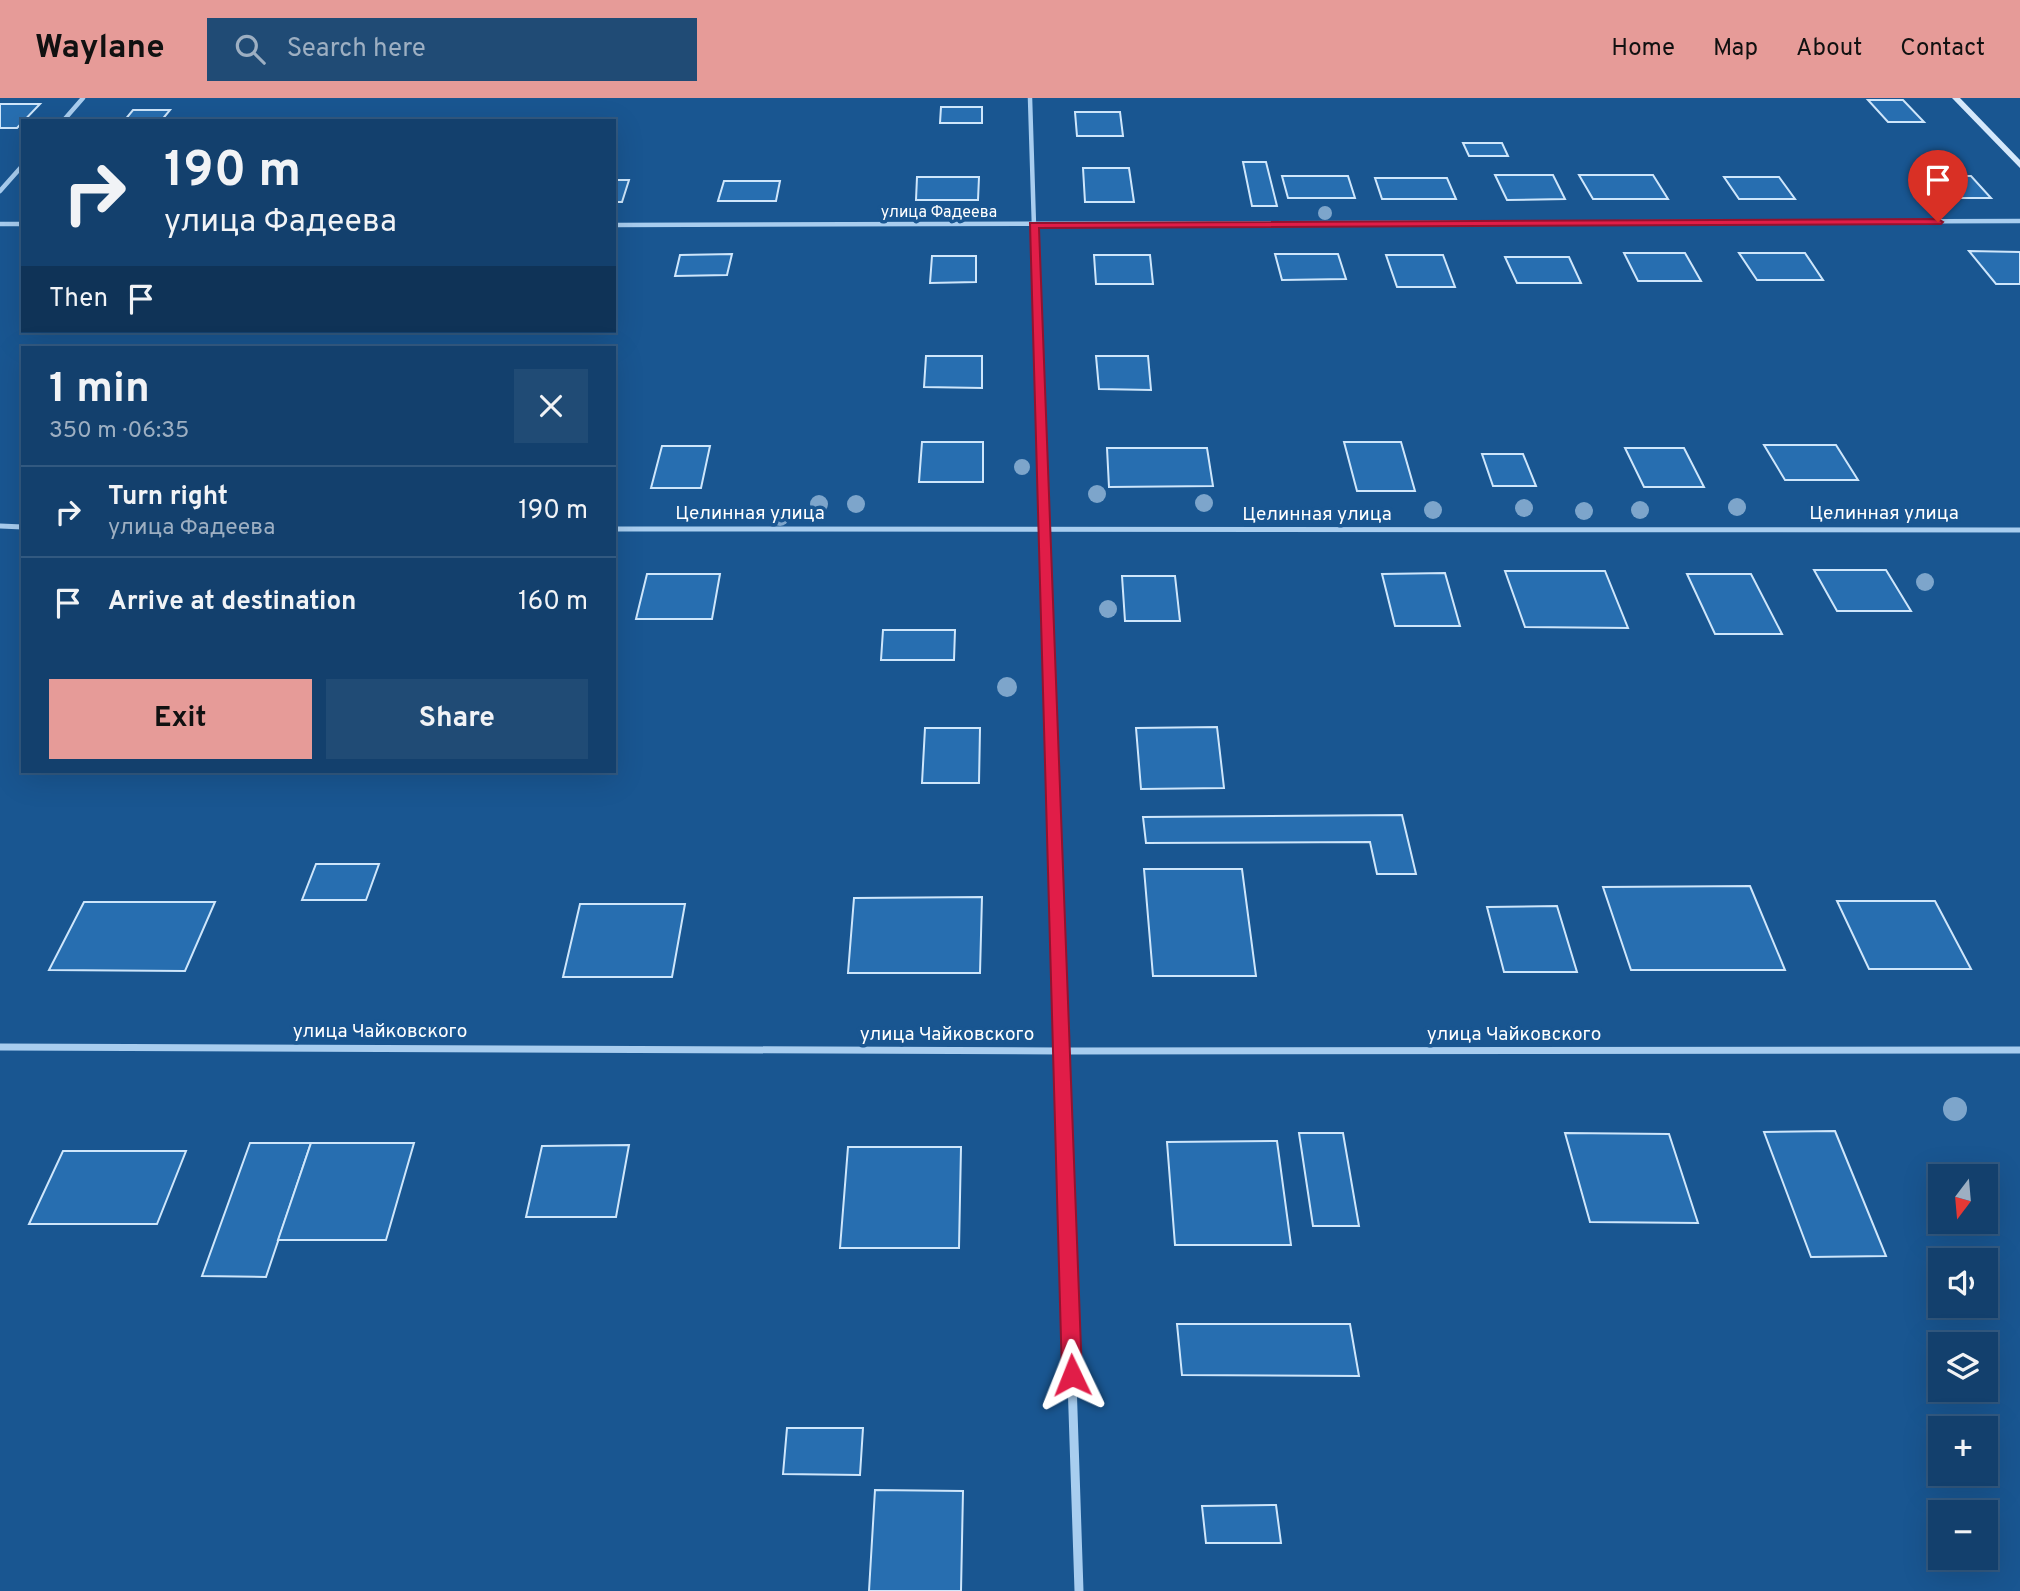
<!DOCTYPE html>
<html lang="en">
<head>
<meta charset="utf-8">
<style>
	:root { --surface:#13406d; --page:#204b75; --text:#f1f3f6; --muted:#9dafc2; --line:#325980; --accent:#e69b98 }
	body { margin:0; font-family:Overpass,sans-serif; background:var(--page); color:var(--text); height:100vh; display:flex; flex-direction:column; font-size:26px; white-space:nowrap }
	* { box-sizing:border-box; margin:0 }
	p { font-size:23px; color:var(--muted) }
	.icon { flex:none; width:38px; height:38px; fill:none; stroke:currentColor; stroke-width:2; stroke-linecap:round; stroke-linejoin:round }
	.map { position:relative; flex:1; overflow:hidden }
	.drawer { position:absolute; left:21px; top:248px; width:595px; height:427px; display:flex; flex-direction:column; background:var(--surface); border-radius:0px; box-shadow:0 7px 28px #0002,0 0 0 2px var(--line) }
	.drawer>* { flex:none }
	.top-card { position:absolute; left:21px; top:21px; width:595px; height:214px; border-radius:0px; box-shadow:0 7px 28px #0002,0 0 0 2px var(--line); background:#13406d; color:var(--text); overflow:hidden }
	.needle { width:46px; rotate:196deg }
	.tools { position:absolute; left:1928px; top:1066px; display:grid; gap:14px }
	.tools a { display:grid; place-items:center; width:70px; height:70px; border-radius:0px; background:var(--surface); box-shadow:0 7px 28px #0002,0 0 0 2px var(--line); font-size:35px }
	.pin { position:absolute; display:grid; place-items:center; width:60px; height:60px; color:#fff; margin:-72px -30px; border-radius:50% 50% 50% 0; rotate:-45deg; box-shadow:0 0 7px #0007 }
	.pin .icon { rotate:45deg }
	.me { position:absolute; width:77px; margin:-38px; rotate:358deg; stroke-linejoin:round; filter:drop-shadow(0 0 5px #0008) }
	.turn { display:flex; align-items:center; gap:24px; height:147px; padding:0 28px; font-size:32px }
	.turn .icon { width:91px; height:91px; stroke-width:2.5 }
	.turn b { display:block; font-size:49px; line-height:60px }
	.then { display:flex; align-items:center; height:66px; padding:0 28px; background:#0003; gap:14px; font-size:26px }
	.round { display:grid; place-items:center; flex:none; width:74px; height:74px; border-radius:0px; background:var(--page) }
	.overview { display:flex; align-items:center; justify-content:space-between; height:119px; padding:0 28px }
	h1 { font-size:42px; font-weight:700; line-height:52px }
	.primary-button { display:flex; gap:14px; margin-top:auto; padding:14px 28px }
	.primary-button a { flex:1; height:80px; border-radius:0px; background:var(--accent); color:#111; font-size:28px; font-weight:700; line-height:80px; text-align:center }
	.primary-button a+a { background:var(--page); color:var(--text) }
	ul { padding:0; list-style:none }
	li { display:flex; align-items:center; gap:21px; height:91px; padding:0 28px; border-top:2px solid var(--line) }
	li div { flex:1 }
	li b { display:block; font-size:26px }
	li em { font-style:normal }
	header { display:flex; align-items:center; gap:42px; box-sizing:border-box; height:98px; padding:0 35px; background:var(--accent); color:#111 }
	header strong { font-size:33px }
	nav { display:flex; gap:38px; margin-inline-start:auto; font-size:24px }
	.search { width:490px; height:63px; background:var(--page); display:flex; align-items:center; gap:18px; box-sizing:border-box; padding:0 24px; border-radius:0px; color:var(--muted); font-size:26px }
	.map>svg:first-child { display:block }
	.building { fill:#276eb0; stroke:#cee6fb; stroke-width:2 }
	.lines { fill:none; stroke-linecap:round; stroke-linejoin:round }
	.street-far3 { stroke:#a8cdef; stroke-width:4.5 }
	.street-far2 { stroke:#a8cdef; stroke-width:5 }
	.street-far1 { stroke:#a8cdef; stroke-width:7 }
	.street { stroke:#a8cdef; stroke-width:9 }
	.secondary { fill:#d5e8fb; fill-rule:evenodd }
	.tree { fill:#7da5cb }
	.route { fill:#e11d48; stroke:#92132f; stroke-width:2 }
	.labels { text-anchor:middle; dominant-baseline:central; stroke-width:7; stroke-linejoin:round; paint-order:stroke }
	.far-street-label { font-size:16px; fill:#fff; stroke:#195691 }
	.street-label { font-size:19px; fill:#fff; stroke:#195691 }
</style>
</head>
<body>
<header>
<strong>Waylane</strong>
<div class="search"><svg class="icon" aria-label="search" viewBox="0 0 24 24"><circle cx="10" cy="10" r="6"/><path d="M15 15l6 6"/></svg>Search here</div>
<nav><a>Home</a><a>Map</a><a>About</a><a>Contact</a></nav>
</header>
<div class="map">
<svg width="2020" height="1493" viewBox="0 0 2020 1493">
	<rect width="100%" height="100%" fill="#195691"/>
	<g class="building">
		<polygon points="1868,2 1903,2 1924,24 1888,24"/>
		<polygon points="0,6 40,6 17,30 0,30"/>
		<polygon points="941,9 982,9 982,25 940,25"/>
		<polygon points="133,12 170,12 161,23 124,23"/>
		<polygon points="1075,14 1120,14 1123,38 1077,38"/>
		<polygon points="1463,45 1502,45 1508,58 1469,58"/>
		<polygon points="1243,64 1266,64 1277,108 1252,108"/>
		<polygon points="1083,70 1129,70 1134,104 1085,104"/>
		<polygon points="1495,77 1553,77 1565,101 1507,102"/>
		<polygon points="1579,77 1653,77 1668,101 1593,101"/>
		<polygon points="1282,78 1348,78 1355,100 1288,100"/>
		<polygon points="1914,78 1971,78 1991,100 1933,100"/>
		<polygon points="917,79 979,79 978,102 916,102"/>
		<polygon points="1724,79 1779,79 1795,101 1739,101"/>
		<polygon points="1375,80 1447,80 1456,101 1382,101"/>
		<polygon points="614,82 629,82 622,104 614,104"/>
		<polygon points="724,83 780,83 776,103 718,103"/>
		<polygon points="1969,153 2020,154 2020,186 1996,186"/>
		<polygon points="1624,155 1685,155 1701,183 1638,183"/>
		<polygon points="1739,155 1805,155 1823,182 1757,182"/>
		<polygon points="732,156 727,177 675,178 680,157"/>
		<polygon points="1275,156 1338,156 1346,181 1282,182"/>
		<polygon points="1094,157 1150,157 1153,186 1096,186"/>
		<polygon points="1386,157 1443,157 1455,189 1397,189"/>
		<polygon points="932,158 976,158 976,184 930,185"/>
		<polygon points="1505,159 1569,159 1581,185 1517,185"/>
		<polygon points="926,258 982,258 982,290 924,289"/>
		<polygon points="1096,258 1148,258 1151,292 1099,291"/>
		<polygon points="922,344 983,344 983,384 919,384"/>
		<polygon points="1344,344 1401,344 1415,393 1357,393"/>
		<polygon points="1764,347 1836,347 1858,382 1785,382"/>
		<polygon points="662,348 710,348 701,390 651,390"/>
		<polygon points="1107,350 1207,350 1213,388 1109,389"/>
		<polygon points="1625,350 1684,350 1704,389 1644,389"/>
		<polygon points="1482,356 1523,356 1536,388 1493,388"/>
		<polygon points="1814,472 1886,472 1911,513 1837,513"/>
		<polygon points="1505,473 1605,473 1628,530 1525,529"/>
		<polygon points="1445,475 1460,528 1395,528 1382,476"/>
		<polygon points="647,476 720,476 712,521 636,521"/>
		<polygon points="1687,476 1751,476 1782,536 1715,536"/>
		<polygon points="1122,478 1175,478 1180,523 1125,523"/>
		<polygon points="883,532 955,532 954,562 881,562"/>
		<polygon points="1217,629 1224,690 1141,691 1136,630"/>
		<polygon points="925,630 980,630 979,685 922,685"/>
		<polygon points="1402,717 1416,776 1377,776 1370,744 1146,745 1143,719"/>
		<polygon points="316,766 379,766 366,802 302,802"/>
		<polygon points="1144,771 1242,771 1256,878 1153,878"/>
		<polygon points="1750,788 1785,872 1631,872 1603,789"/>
		<polygon points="982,799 980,875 848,875 854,800"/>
		<polygon points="1837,803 1935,803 1971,871 1869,871"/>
		<polygon points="84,804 215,804 185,873 49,872"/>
		<polygon points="580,806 685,806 672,879 563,879"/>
		<polygon points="1557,808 1577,874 1504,874 1487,809"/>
		<polygon points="1835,1033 1886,1158 1811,1159 1764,1034"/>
		<polygon points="1299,1035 1343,1035 1359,1128 1313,1128"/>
		<polygon points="1565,1035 1669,1036 1698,1125 1590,1124"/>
		<polygon points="1277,1043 1291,1147 1175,1147 1167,1044"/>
		<polygon points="250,1045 311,1045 266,1179 202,1178"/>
		<polygon points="311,1045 414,1045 386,1142 278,1142"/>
		<polygon points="629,1047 616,1119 526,1119 542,1048"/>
		<polygon points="848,1049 961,1049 959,1150 840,1150"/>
		<polygon points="63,1053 186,1053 157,1126 29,1126"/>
		<polygon points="1177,1226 1350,1226 1359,1278 1182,1277"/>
		<polygon points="787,1330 863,1330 860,1377 783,1376"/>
		<polygon points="875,1392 963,1393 961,1493 869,1493"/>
		<polygon points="1276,1407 1281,1445 1206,1445 1202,1408"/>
	</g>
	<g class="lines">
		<g class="street-far3">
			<polyline points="1030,0 1038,257"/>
			<polyline points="63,23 83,0"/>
			<polyline points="0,93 23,67"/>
			<polyline points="0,126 23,126"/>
			<polyline points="614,127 2020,123"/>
		</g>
		<g class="street-far2">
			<polyline points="1038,255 1049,579"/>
			<polyline points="0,428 23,429"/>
			<polyline points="614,431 2020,432"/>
		</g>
		<g class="street-far1">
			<polyline points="1049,578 1062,984"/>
			<polyline points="0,949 1061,953 2020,952"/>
		</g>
		<polyline class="street" points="1062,983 1079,1493"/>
		<polygon class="secondary" points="1952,0 1960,0 2020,62 2020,70"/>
	</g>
	<g class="tree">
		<circle cx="1325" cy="115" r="7"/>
		<circle cx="1022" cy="369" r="8"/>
		<circle cx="1097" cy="396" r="9"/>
		<circle cx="1204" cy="405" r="9"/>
		<circle cx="819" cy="406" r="9"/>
		<circle cx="856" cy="406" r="9"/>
		<circle cx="1737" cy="409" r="9"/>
		<circle cx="1524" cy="410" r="9"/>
		<circle cx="1433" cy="412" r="9"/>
		<circle cx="1640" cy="412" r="9"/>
		<circle cx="1584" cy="413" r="9"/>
		<circle cx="780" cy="419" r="9"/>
		<circle cx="1925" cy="484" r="9"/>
		<circle cx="1108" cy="511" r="9"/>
		<circle cx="1007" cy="589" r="10"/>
		<circle cx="1955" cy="1011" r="12"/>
	</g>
	<polygon class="route" points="1938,121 1943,124 1941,126 1039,130 1082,1277 1079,1284 1072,1287 1065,1284 1062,1277 1030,125"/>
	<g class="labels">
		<g class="far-street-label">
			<text x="939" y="115">улица Фадеева</text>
		</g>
		<g class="street-label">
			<text x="750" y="416">Целинная улица</text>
			<text x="1884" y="416">Целинная улица</text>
			<text x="1317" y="417">Целинная улица</text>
			<text x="380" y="934">улица Чайковского</text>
			<text x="947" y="937">улица Чайковского</text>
			<text x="1514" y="937">улица Чайковского</text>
		</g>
	</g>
</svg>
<div class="tools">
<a><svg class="needle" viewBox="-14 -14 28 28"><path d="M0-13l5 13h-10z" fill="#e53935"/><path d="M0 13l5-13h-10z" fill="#9dafc2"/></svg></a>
<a><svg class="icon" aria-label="sound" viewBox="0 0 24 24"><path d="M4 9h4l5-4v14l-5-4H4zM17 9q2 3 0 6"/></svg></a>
<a><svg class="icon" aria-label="layers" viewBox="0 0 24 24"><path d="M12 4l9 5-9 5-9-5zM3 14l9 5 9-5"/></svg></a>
<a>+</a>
<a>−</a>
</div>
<div class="pin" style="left:1938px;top:124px;background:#d93025"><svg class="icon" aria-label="arrive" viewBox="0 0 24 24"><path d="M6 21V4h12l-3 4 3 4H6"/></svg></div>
<svg class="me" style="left:1072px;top:1277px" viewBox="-20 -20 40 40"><path d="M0-17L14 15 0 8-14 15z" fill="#e11d48" stroke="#fff" stroke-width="4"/></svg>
<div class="top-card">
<div class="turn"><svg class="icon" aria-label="right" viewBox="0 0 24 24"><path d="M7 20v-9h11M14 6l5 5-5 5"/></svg><div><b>190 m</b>улица Фадеева</div></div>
<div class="then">Then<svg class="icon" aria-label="arrive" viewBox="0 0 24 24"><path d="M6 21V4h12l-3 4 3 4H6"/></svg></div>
</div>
<section class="drawer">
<div class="overview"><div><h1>1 min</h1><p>350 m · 06:35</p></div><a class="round"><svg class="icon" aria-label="close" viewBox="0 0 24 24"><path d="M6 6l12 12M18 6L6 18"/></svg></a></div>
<ul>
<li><svg class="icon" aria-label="right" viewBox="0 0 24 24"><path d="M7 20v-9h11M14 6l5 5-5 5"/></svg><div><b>Turn right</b><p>улица Фадеева</p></div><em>190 m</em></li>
<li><svg class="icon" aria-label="arrive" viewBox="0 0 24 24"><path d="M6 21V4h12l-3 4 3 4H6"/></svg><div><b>Arrive at destination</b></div><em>160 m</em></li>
</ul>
<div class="primary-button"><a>Exit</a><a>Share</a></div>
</section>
</div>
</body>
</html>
